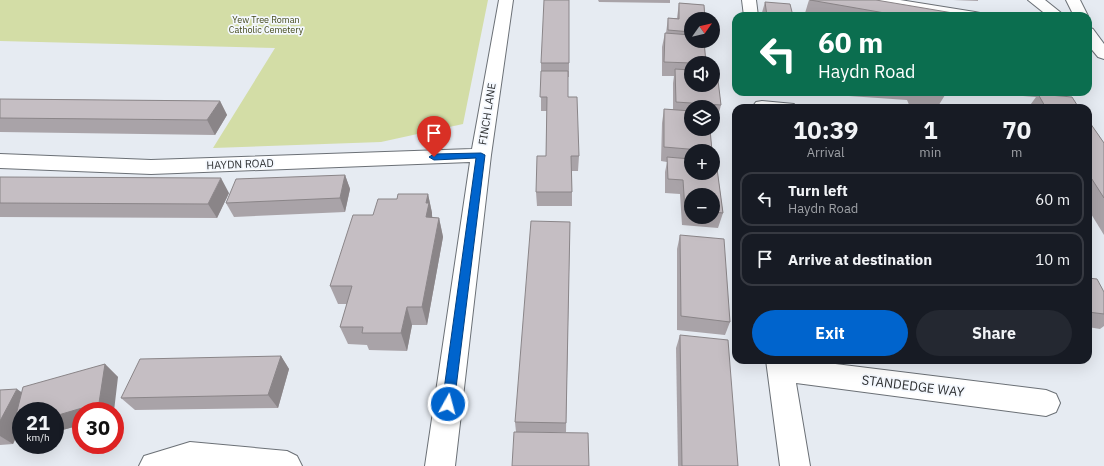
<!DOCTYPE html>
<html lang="en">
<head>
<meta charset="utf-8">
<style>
	:root { --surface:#171b24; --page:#242831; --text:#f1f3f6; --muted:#9ea1a6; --line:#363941; --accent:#0064cd }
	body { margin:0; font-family:"IBM Plex Sans",sans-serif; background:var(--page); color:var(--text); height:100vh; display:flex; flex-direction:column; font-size:15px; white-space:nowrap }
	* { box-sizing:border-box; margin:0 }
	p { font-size:13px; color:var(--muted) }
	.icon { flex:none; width:22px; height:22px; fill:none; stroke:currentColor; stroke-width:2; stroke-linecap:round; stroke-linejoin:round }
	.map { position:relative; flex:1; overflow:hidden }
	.sheet { position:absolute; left:732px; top:104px; width:360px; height:260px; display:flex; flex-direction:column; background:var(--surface); border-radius:12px; box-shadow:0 4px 16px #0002 }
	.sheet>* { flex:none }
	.guide { position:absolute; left:732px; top:12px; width:360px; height:84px; border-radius:12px; box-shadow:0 4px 16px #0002; background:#0b6e4f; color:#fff; overflow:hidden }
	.needle { width:26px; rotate:56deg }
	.controls { position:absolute; left:684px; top:12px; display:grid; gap:8px }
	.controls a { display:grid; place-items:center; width:36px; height:36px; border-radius:50%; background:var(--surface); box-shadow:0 4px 16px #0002; font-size:20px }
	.speed { position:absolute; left:12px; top:402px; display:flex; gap:8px; font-size:20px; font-weight:700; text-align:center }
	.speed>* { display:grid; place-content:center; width:52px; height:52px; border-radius:50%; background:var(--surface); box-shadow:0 4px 16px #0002; line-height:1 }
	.speed small { font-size:10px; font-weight:400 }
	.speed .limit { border:6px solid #d22; background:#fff; color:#111 }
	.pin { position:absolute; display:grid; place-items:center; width:34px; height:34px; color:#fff; margin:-41px -17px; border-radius:50% 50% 50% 0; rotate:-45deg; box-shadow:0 0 4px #0007 }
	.pin .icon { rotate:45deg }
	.me { position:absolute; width:44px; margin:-22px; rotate:7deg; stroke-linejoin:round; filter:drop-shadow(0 0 3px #0008) }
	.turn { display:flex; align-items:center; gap:14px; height:84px; padding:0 20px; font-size:18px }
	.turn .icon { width:52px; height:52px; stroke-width:2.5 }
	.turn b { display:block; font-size:28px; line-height:34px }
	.eta { display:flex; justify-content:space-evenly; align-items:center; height:68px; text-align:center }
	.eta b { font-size:24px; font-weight:800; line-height:28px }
	.button { display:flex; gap:8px; margin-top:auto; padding:8px 20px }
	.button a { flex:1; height:46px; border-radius:24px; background:var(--accent); color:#fff; font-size:16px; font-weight:800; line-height:46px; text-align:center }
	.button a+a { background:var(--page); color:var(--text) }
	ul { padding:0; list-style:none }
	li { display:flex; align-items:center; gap:12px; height:54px; margin:0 8px 6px; padding:0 12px; border:2px solid var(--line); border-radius:12px }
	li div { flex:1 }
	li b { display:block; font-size:15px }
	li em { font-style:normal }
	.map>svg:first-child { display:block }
	.green { fill:#d3dda6 }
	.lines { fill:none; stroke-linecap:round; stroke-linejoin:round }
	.minor-casing { stroke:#6b7076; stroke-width:2 }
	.minor { fill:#fff; fill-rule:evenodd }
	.wall { fill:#a9a3a8; fill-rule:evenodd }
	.shaded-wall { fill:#8a8588 }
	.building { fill:#c5bec3; stroke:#8a8588 }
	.route { fill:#0064cd; stroke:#004185 }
	.labels { text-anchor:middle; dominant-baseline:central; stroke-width:3.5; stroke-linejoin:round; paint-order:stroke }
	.far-park-label { font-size:9px; fill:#3f4515; stroke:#f4f8fe }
	.street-label { font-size:11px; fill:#2f3133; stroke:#f4f8fe }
	.near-street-label { font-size:13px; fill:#2f3133; stroke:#f4f8fe }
</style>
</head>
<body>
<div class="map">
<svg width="1104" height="466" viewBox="0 0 1104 466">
	<rect width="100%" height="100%" fill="#e6ebf2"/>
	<polygon class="green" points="0,0 488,0 463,124 381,142 213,148 275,48 0,41"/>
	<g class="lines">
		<g class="minor-casing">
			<g id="minor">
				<polygon points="499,0 513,0 491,155 455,466 425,466 470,162 151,174 0,168 0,154 151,160 472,149"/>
				<polygon points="742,0 756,0 758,16 744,16"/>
				<polygon points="865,0 900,0 975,12 980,13 982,16 947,16 872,4 867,3"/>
				<polygon points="1028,0 1045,0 1065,16 1048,16"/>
				<polygon points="1066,0 1080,0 1088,16 1088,17 1074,16"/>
				<polygon points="1088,27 1093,29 1104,44 1104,59 1098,57 1088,45"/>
				<polygon points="762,101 794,104 797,108 754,108 753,106 756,102"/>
				<polygon points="766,360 803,360 1046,390 1056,394 1060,403 1056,412 1046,416 796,383 810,466 780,466"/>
				<polygon points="190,442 287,451 297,456 302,466 139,466 144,456"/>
			</g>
		</g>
		<use href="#minor" class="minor"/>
	</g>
	<g class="wall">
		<polygon points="598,0 670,0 670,3 599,2"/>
		<polygon points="809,0 876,0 953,16 820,16 805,13"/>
		<polygon points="953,0 978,0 978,1"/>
		<polygon points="765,2 793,16 761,16"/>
		<path d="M679,3L704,5L705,19H691V41H705L704,43L706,63H691V85H713V72H717L721,105L717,120L713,119V107H691V129H710L712,151H691V173H713V160L716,161L723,213L718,228L682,225L680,194L665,193V172L667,162L661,161L662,123L664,109H673V83L674,76H662V47L665,33H666L668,18H677ZM691,195H713V217H691Z"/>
		<polygon points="541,63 569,63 569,77 568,77 568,97 579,156 578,171 572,171 572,206 537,206 536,192 546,156 547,111 541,111"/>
		<polygon points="807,92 834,92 833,94"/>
		<polygon points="848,92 943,92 945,95 937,108 919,108 910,107 907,100 849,96"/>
		<polygon points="1020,92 1056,92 1053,96 1079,108 1028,108 1036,97 1023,96"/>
		<polygon points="0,99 220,101 227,115 215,135 0,132"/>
		<polygon points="1088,120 1104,143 1104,235 1088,209"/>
		<polygon points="345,175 350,189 345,212 234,217 226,203"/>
		<polygon points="0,177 229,193 217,218 0,217"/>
		<polygon points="428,194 432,213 432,217 439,218 443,237 427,325 412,325 407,351 369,350 367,345 348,344 340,327 347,304 338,304 330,286 373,215 397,199"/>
		<polygon points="570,222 566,432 516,432 515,422"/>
		<polygon points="680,235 730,322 725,335 677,330 677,249"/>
		<polygon points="1088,278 1104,292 1104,326 1100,329 1088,327"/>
		<polygon points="680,335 738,466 678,466 676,348"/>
		<polygon points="281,356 289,369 278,408 135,410 121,398"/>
		<polygon points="105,364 118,377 81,411 81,425 55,432 19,431 13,444 0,445 0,390 22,392"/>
	</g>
	<g class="shaded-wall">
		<polygon points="220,101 227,115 215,135 207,120"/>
		<polygon points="345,175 350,189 345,212 340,198"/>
		<polygon points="221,178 229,193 217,218 208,204"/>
		<polygon points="428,194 432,213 432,215 433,222 426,217 426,203"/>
		<polygon points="439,218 443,237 427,325 422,307"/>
		<polygon points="407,307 412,325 407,351 401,333"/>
		<polygon points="281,356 289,369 278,408 268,395"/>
		<polygon points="105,364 118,377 114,411 81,411 81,425 55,432 55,416"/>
		<polygon points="17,389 34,401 21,411 21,432 19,431 13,444 0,436 0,421"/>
	</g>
	<g class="building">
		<polygon points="544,0 569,0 569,63 541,63"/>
		<polygon points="810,0 876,0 953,13 953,16 902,16"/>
		<polygon points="765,2 790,4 793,16 767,16"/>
		<polygon points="679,3 704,5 705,19 691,19 691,32 668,30 668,18 679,19"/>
		<polygon points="665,33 691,35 691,41 704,41 706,63 691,63 664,62"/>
		<polygon points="675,69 691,70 691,85 713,85 713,72 717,72 721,105 676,102"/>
		<polygon points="541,71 568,71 568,97 577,97 579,156 571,156 572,192 536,192 537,156 546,156 547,97 540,97"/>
		<polygon points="917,92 943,92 945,95 918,93"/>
		<polygon points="1038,94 1072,97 1079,108 1046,108"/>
		<polygon points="0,99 220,101 207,120 0,118"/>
		<polygon points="664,109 691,111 691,129 710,129 712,151 664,147"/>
		<polygon points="1088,120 1104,143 1104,198 1088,173"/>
		<polygon points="667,157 691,159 691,173 713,173 713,160 716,161 723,213 713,212 713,195 691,195 691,211 685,210 683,180 668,179"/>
		<polygon points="345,175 340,198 226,203 236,179"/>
		<polygon points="0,177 221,178 208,204 0,203"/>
		<polygon points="398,194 428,194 426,203 429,203 426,217 439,218 422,307 407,307 401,333 362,333 363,327 340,327 352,286 330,286 353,215 373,215 378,199 397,199"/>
		<polygon points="531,221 570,222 566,423 515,422"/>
		<polygon points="680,235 724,239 730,322 681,316"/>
		<polygon points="1088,278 1097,279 1104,292 1104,314 1088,312"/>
		<polygon points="680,335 728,340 738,466 682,466"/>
		<polygon points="281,356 268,395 121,398 140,359"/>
		<polygon points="105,364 99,403 55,416 55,411 21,411 21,425 13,427 23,387"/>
		<polygon points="17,389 0,421 0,390"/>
		<polygon points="514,432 588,433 589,466 512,466"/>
	</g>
	<polygon class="route" points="481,153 485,155 454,404 452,408 448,409 444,408 442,404 476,158 434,160 429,157 434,154"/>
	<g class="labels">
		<g class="far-park-label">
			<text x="266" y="19">Yew Tree Roman<tspan x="266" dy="10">Catholic Cemetery</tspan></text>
		</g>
		<g class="street-label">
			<text transform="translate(487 114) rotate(-81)">FINCH LANE</text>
			<text transform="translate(240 164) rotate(-2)">HAYDN ROAD</text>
		</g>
		<g class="near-street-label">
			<text transform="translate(913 386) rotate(7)">STANDEDGE WAY</text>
		</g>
	</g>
</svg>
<div class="controls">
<a><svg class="needle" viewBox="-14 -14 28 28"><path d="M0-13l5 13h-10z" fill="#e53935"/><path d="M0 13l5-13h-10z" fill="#9ea1a6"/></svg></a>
<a><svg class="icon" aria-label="sound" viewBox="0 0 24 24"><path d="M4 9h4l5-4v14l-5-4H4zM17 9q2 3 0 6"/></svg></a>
<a><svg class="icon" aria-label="layers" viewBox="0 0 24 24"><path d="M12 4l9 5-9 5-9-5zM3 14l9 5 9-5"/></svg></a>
<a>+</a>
<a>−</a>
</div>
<div class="speed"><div>21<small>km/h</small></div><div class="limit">30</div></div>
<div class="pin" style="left:434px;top:157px;background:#d93025"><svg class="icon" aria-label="arrive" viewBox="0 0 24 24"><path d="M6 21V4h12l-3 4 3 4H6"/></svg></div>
<svg class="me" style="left:448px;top:404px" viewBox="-20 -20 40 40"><circle r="17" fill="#0064cd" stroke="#fff" stroke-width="3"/><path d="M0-11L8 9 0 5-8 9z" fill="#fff"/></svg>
<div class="guide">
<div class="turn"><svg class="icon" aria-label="left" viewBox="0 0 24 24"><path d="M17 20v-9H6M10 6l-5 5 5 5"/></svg><div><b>60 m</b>Haydn Road</div></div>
</div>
<section class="sheet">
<div class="eta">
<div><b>10:39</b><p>Arrival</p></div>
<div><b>1</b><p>min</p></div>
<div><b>70</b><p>m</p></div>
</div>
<ul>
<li><svg class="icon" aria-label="left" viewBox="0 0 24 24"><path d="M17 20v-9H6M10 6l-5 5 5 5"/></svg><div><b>Turn left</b><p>Haydn Road</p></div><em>60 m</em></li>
<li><svg class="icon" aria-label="arrive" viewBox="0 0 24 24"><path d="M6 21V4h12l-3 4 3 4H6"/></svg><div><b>Arrive at destination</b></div><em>10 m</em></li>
</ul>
<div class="button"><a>Exit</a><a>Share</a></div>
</section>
</div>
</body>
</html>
